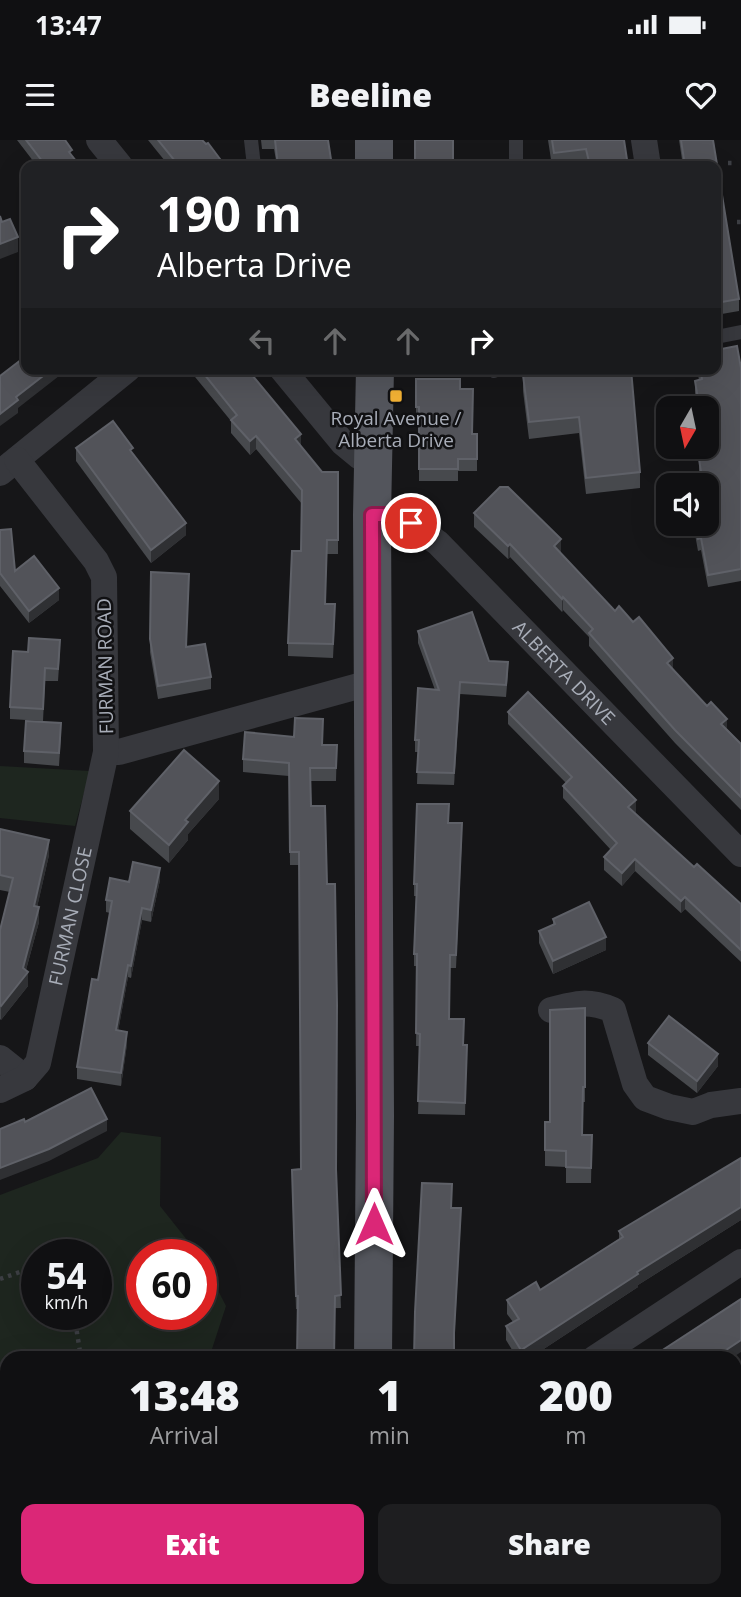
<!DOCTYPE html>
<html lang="en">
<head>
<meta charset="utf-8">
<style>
	:root { --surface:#101012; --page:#1e1e20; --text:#f1f3f6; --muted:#9c9d9f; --line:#303032; --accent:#db2777 }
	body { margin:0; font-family:"Open Sans",sans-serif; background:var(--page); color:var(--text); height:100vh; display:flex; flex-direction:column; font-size:26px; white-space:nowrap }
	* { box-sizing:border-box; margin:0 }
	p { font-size:23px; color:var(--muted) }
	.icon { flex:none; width:38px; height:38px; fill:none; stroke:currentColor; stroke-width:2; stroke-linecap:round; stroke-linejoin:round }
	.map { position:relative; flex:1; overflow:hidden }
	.details { position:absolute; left:0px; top:1211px; width:742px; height:247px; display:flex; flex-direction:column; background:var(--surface); border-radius:21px 21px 0 0; box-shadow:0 7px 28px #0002,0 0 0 2px var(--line) }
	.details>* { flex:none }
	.banner { position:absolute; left:21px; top:21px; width:700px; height:214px; border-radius:14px; box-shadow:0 7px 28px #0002,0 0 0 2px var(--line); background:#202124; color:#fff; overflow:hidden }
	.needle { width:46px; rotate:189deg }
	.buttons { position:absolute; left:656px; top:256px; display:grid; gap:14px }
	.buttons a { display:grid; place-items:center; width:63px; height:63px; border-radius:14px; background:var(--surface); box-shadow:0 7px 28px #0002,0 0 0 2px var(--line); font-size:35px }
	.speed { position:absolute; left:21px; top:1099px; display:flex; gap:14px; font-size:35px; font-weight:700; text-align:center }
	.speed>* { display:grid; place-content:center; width:91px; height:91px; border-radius:50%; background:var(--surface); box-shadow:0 7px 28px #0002,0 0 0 2px var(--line); line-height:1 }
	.speed small { font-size:18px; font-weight:400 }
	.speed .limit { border:10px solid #d22; background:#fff; color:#111 }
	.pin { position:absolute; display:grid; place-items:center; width:60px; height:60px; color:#fff; margin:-30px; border:4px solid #fff; border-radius:50%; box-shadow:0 2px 7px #0007 }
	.me { position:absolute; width:77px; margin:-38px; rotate:0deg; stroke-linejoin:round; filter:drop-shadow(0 0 5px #0008) }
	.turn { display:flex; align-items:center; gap:24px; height:147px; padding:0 21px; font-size:32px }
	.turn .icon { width:91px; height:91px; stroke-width:2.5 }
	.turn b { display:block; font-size:49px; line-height:60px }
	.lanes { display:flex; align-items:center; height:66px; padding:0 21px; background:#0003; justify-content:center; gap:35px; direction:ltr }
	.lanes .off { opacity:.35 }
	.eta { display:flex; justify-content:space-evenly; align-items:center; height:119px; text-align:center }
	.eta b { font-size:42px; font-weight:800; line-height:49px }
	.primary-button { display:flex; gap:14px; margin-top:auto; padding:14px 21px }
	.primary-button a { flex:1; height:80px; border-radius:14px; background:var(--accent); color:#fff; font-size:28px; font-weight:800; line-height:80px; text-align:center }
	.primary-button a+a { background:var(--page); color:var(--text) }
	.status { display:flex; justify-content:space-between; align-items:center; height:49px; padding:0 35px; background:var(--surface); direction:ltr }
	.status svg { height:19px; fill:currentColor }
	header { display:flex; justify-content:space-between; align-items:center; height:91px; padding:0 21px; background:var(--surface); font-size:32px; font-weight:800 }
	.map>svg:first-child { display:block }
	.green { fill:#1e261f; fill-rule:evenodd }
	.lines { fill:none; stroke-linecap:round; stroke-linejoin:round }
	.path { stroke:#3d3f44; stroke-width:4.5; stroke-dasharray:3.5 5; stroke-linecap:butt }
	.lane { stroke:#37383d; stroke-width:14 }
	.street { stroke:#37383d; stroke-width:26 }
	.primary { stroke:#53555c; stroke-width:38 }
	.wall { fill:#47494d }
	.shaded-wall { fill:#2f3033 }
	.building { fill:#525359; stroke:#5f6168; stroke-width:2 }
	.route-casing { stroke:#8e194d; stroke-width:18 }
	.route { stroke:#db2777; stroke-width:12 }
	.poi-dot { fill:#f2b134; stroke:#111113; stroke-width:2.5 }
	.labels { text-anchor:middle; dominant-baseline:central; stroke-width:5; stroke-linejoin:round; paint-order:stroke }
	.poi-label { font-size:19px; fill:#a8adb8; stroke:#111113 }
	.street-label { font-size:19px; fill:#a8adb8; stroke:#111113 }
</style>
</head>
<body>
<div class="status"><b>13:47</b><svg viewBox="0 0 49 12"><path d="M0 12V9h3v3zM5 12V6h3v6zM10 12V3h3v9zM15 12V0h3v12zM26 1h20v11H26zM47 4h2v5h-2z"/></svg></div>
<header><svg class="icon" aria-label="menu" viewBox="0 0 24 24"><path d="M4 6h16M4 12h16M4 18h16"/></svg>Beeline<svg class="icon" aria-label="heart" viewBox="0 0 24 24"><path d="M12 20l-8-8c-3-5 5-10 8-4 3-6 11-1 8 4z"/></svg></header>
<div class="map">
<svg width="741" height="1457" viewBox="0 0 741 1457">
	<rect width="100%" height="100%" fill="#161618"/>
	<g class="green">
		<polygon points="0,626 90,631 75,686 0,678"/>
		<path d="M121,992L161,997L160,1066L199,1115H142V1174H201V1117L226,1166L212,1209L201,1218H7V1451H82V1457H0V1055L98,1018ZM37,1115H96V1174H37Z"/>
	</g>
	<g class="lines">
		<g class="path">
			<polyline points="728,23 732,23"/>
			<polyline points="737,82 741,82"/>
			<polyline points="404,233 476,231"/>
			<polyline points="0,1139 37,1126"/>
			<polyline points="74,1174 81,1218"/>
			<polyline points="0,1274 7,1272"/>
			<polyline points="0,1391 7,1390"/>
		</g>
		<g class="lane">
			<polyline points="251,0 254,26"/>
			<polyline points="516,0 516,26"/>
			<polyline points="716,197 741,192"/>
			<polyline points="494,231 498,229"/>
		</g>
		<g class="street">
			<polyline points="99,0 120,26"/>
			<polyline points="644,0 648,26"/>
			<polyline points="282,229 343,303 360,317 373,318"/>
			<polyline points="0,333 128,229"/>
			<path id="s1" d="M372,375C402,376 415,386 438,403L741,714"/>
			<polyline points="106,612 119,612 373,542"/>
			<path d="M551,870C577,863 588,860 613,870L635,944L645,958L669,967L693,972L711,965L741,961"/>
			<polyline points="0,918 25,938"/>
			<path id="s2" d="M0,950L25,938L38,923L106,612L104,437L96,421L17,320"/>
			<polyline points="595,1218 741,1122"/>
			<polyline points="735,1407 741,1403"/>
			<polyline points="219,1457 219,1451"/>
			<polyline points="658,1457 668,1451"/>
		</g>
		<g class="primary">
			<polyline points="374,0 374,26"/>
			<polyline points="373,1218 375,976 372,375 375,229"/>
			<polyline points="374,1451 374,1457"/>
		</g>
	</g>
	<g class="wall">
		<polygon points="17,0 65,0 72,16 80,26 37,26"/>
		<polygon points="148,0 202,0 223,26 169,26"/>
		<polygon points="261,0 328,0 332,26 277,26 274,9 262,9"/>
		<polygon points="548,0 624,0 628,26 552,26"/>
		<polygon points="679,0 713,0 739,159 739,171 716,175 716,26 683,26"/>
		<polygon points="741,228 741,441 708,447 701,410 698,411 693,383 707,383 707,345 701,345 699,331 699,319 712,317 707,284 707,268 698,268 695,253 695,241 699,240 697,229"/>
		<polygon points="191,229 247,229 301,306 322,332 338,332 338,414 327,414 325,464 335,478 333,518 288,516 288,503 301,411 302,364 256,309 250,315 231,293 231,281 191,232"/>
		<polygon points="571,229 640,332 640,348 586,354 579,293 529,299 523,251 523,235"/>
		<polygon points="416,239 460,249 472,294 477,294 477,331 458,331 458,341 419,341 419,280 416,280"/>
		<polygon points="76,308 133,314 186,395 151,423 76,321"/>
		<polygon points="474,373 561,413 615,471 673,529 741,604 741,670 675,603 589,506 589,497 563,470 562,472 510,417 508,419 474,387"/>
		<polygon points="0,390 15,431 59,460 29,483 0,446"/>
		<polygon points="151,432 187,507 211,537 211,549 158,559 150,512"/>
		<polygon points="418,491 489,521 508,534 506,557 460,554 454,645 417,644 418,612 415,612 415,600 435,550 418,503"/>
		<polygon points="28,512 60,512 58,541 45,541 43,581 10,579 10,567"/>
		<polygon points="508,572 636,672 635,673 694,727 741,764 741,822 685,769 681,773 635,731 622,746 604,730 604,717 611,710 563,658 563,646 566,643 508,584"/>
		<polygon points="61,596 59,626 24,623 24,611"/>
		<polygon points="323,605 337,605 336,641 310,641 311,666 336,1032 341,1168 296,1169 292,1042 301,1029 299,725 290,725 289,636 243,632 243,619"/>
		<polygon points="219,659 188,694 188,700 169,723 130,689 130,671"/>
		<polygon points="449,683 462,696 456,828 450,828 449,879 463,905 467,905 465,975 418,974 420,906 416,906 417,826 414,826 414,814 416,756 414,756 414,744"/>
		<polygon points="0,689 49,715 37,767 39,782 26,830 28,846 1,880 0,879 0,790 10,752 0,750"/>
		<polygon points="160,740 151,782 142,780 131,838 128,837 118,891 127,904 121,946 77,939 77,927 98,840 110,773 106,772 106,760 129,742"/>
		<polygon points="553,779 606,810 553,834 539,803 539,791 553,785"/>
		<polygon points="585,868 585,962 583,962 583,995 592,995 591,1043 566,1043 566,1027 545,1026 545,982 550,982"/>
		<polygon points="648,903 718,926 697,953 648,915"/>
		<polygon points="741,1018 741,1080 638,1145 638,1147 530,1218 517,1218 506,1200 506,1186 513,1182 507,1174 507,1160 540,1150 619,1099 619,1091"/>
		<polygon points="504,1451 589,1451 580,1457 504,1457"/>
	</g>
	<g class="shaded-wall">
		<polygon points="18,97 18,112 0,119 0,104"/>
		<polygon points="52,229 68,229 18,268 18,273 0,286 0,274 16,257"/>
		<polygon points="301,294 301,308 295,299"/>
		<polygon points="256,296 256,309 250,315 250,301"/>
		<polygon points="186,383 186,395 151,423 151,410"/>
		<polygon points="561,399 561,413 554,419 554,406"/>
		<polygon points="510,404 510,417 508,419 508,406"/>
		<polygon points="59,448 59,460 29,483 29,471"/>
		<polygon points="563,457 563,470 562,472 562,459"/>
		<polygon points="673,518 673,531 667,523"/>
		<polygon points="460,542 460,554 454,645 454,633"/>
		<polygon points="727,579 727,592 721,584"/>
		<polygon points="219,641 219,659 188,694 188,700 169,723 169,705 185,680"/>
		<polygon points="636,660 636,672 628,679 628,667"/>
		<polygon points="49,700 49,715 34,781 34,766"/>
		<polygon points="635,719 635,731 622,746 622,733"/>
		<polygon points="160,728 160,740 151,782 151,770"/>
		<polygon points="685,757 685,769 681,773 681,761"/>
		<polygon points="39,767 39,782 24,837 28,832 28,846 1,880 1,866 23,828"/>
		<polygon points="142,768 142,780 131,838 131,826"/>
		<polygon points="606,797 606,810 553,834 553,821"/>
		<polygon points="128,825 128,837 116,903 116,890"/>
		<polygon points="127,892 127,904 121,946 121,933"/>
		<polygon points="718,914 718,926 697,953 697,941"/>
		<polygon points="107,979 107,991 49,1021 0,1040 0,1028"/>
		<polygon points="741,1067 741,1080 638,1145 638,1147 530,1218 521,1218 521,1210 637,1132"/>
		<polygon points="461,1068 461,1080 454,1205 454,1193"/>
		<polygon points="741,1200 741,1212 732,1218 714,1218"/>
		<polygon points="741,1339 741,1352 735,1355 735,1343"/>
		<polygon points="298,1451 303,1451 303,1457 295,1457"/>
		<polygon points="571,1451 589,1451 580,1457 561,1457"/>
	</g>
	<g class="building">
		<polygon points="26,0 65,0 72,10 69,12 80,26 46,26"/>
		<polygon points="158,0 202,0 206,4 208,3 223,23 219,26 179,26"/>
		<polygon points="275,0 328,0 332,26 278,26"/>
		<rect x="415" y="0" width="38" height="26"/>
		<polygon points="552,0 624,0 628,26 590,26 586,9 554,13"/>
		<polygon points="681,0 713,0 739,159 716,163 716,26 685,26"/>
		<polygon points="0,76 2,82 10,79 18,97 0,104"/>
		<polygon points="737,206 741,228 741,429 708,435 701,398 698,399 695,383 707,383 707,345 703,345 699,319 714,316 705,257 698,259 695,241 702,239 700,229 716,229 716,210"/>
		<polygon points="26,216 26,229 52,229 16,257 18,260 0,274 0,236"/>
		<polygon points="200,229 247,229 301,294 295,299 322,332 338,332 338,400 327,400 325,464 335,464 333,504 288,503 292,411 301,411 302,350 256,296 250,301 231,280 237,275"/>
		<polygon points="571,229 631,229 640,332 586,338 579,277 529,282 523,235"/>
		<polygon points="416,239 460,239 460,249 473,249 472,294 477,294 477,319 458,319 458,329 419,329 419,267 416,267"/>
		<polygon points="113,281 133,308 130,310 186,383 151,410 76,308"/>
		<polygon points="500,347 508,347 561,399 554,406 615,471 619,466 633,482 639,477 673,518 667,523 707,566 711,562 727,579 721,584 741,604 741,657 675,590 589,493 593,489 563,457 562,459 510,404 508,406 474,373"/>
		<polygon points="11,389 15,431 34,416 59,448 29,471 0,433 0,390"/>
		<polygon points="151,432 189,434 186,507 205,504 211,537 158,546 150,499"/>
		<polygon points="472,472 489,521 508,522 506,545 460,542 454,633 417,632 419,600 415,600 418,548 439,550 418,491"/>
		<polygon points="29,498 60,500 58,529 45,528 43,569 10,567 13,511 28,512"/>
		<polygon points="528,552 636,660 628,667 694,727 697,724 741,764 741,810 685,757 681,761 635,719 622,733 604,717 617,703 563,646 572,637 508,572"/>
		<polygon points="295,578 323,579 322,605 337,605 336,628 310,628 311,666 325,666 327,744 335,744 337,865 336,1029 341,1155 335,1156 334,1218 297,1218 298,1156 296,1156 292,1030 301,1029 299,712 290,712 289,623 243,619 245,592 294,597"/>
		<polygon points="26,581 61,583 59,613 24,611"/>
		<polygon points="184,610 219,641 185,680 188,682 169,705 130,671"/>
		<polygon points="417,664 449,664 448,683 462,683 456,815 450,815 449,879 464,879 463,905 467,905 465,963 418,961 420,894 416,893 417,814 414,814 417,744 414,744"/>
		<polygon points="0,689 49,700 34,766 39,767 23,828 28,832 1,866 0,865 0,790 13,738 0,735"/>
		<polygon points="133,722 160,728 151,770 142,768 131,826 128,825 116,890 127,892 121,933 77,927 92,839 98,840 112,761 106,760 110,738 129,742"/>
		<polygon points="589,762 606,797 553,821 539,791 555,784 553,779"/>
		<polygon points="585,868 585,947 583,947 582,995 592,995 591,1028 566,1027 566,1011 545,1010 545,982 550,982 550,870"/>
		<polygon points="669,876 718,914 697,941 648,903"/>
		<polygon points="91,948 107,979 49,1009 0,1028 0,989 24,979 25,982"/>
		<polygon points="741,1018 741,1067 637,1132 638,1134 521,1210 506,1186 519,1179 507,1160 536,1142 540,1150 623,1097 619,1091"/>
		<polygon points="422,1043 452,1044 451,1068 461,1068 454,1193 454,1218 414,1218 415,1172"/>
		<polygon points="741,1159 741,1200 714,1218 657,1218 655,1215"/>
		<polygon points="741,1296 741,1339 735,1343 735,1300"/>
		<rect x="109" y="1451" width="62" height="6"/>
		<polygon points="261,1451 298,1451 295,1457 261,1457"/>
		<polygon points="303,1451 331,1451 330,1457 303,1457"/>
		<polygon points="402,1451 448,1451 448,1453 458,1452 457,1457 403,1457"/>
		<polygon points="508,1451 571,1451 561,1457 511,1457"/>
		<polygon points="714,1451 729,1451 733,1457 697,1457 705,1452 707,1456"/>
	</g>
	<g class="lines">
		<g class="route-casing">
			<polyline id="route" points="374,1084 372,375 392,375 411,383"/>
		</g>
		<use href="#route" class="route"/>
	</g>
	<rect class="poi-dot" x="389" y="249" width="14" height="14" rx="3.5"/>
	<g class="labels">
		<g class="poi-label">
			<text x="396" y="278">Royal Avenue /<tspan x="396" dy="22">Alberta Drive</tspan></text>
		</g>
		<g class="street-label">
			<text transform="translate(105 526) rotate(-91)">FURMAN ROAD</text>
			<text stroke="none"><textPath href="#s1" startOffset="254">ALBERTA DRIVE</textPath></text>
			<text stroke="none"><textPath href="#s2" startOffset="198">FURMAN CLOSE</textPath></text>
		</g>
	</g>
</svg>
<div class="buttons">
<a><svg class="needle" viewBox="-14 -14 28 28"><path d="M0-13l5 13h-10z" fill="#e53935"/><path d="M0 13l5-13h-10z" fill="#9c9d9f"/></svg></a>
<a><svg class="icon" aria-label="sound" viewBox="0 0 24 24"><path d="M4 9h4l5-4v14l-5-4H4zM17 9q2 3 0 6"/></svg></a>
</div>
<div class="speed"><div>54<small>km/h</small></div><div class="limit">60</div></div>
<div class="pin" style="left:411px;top:383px;background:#d93025"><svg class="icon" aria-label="arrive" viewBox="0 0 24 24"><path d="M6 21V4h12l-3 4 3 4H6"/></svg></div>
<svg class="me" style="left:374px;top:1084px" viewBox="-20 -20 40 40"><path d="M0-17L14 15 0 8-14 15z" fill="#db2777" stroke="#fff" stroke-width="4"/></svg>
<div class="banner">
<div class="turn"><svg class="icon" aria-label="right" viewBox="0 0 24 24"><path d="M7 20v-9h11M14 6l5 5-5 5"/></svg><div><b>190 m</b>Alberta Drive</div></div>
<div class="lanes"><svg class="icon off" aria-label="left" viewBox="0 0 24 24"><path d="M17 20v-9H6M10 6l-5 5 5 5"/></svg><svg class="icon off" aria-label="ahead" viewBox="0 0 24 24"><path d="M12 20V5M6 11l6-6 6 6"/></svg><svg class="icon off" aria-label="ahead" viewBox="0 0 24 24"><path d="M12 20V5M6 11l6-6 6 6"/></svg><svg class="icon" aria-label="right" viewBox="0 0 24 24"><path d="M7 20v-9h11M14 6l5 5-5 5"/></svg></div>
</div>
<section class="details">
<div class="eta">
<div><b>13:48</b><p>Arrival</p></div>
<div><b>1</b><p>min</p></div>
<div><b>200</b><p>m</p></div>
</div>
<div class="primary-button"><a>Exit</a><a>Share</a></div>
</section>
</div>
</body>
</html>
